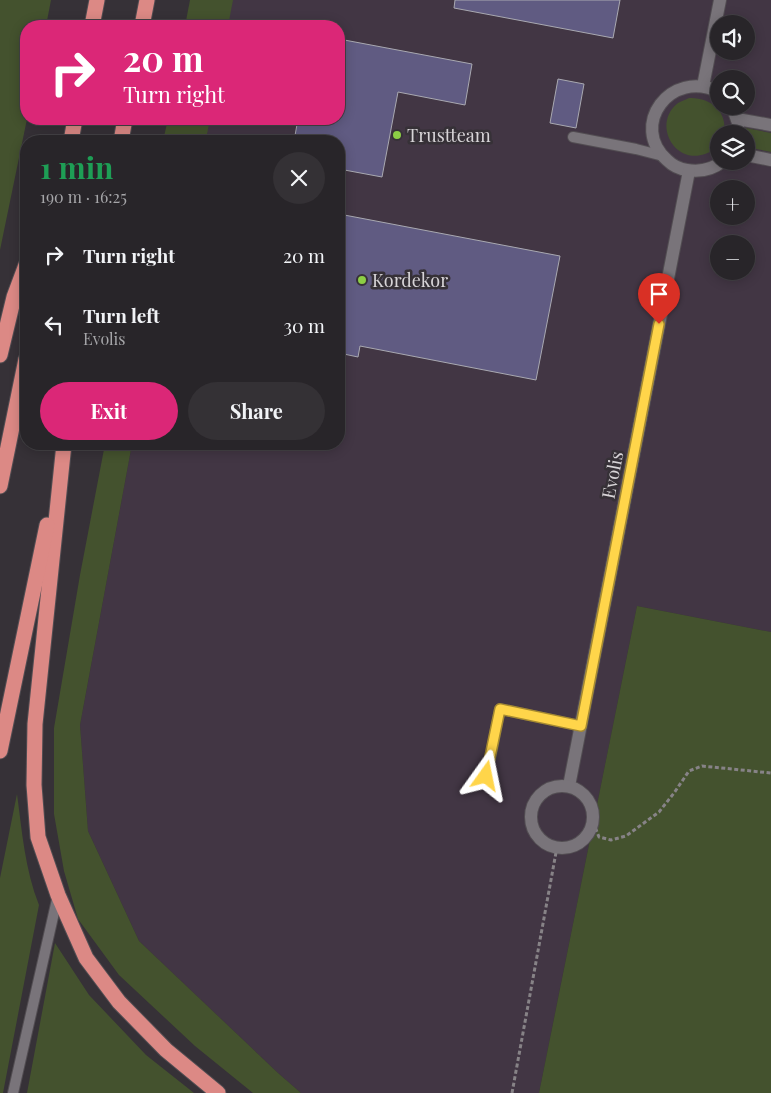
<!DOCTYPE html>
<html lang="en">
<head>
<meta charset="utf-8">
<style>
	:root { --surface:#282529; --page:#343135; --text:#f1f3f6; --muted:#a5a5a8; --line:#444246; --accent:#db2777 }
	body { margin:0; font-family:"Playfair Display",serif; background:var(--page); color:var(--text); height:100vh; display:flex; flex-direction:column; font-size:19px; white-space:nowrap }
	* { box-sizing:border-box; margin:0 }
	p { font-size:16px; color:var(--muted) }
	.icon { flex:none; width:28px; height:28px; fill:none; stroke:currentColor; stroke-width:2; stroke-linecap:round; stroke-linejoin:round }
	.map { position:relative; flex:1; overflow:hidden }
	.sheet { position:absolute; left:20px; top:135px; width:325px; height:315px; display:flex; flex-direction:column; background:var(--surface); border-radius:20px; box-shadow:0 2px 12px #0003,0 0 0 1px var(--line) }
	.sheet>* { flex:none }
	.hud { position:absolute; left:20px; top:20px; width:325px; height:105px; border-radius:20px; box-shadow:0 2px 12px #0003,0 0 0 1px var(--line); background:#db2777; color:#fff; overflow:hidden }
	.tools { position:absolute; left:710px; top:15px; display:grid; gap:10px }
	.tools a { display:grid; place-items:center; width:45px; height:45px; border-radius:50%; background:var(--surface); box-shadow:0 2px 12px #0003,0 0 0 1px var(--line); font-size:25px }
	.pin { position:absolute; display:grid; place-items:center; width:42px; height:42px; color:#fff; margin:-51px -21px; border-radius:50% 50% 50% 0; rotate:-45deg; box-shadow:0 0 5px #0007 }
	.pin .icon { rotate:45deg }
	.me { position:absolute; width:55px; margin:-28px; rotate:12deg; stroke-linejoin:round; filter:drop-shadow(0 0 4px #0008) }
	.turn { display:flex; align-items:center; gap:18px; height:105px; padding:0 20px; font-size:22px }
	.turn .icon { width:65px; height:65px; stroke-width:2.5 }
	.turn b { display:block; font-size:35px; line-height:42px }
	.round { display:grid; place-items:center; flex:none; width:52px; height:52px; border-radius:26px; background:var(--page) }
	.head { display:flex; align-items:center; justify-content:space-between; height:85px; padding:0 20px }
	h1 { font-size:30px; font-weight:700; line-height:38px; color:#1e9e55 }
	.primary-button { display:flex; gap:10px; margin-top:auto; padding:10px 20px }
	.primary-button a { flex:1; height:58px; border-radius:30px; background:var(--accent); color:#fff; font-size:20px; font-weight:700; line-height:58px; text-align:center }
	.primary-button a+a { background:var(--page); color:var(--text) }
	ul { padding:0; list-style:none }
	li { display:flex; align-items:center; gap:15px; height:70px; padding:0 20px }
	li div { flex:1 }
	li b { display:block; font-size:19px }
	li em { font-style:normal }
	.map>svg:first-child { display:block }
	.industrial { fill:#423644; fill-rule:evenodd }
	.green { fill:#44522e }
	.building { fill:#605b82; stroke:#a9a9b1 }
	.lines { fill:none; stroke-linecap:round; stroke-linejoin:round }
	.service-casing { stroke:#524d52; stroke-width:12 }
	.minor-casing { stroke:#524d52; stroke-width:14 }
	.motorway-casing { stroke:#524d52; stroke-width:17 }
	.path { stroke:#878387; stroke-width:3; stroke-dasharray:4 2.5; stroke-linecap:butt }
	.service { stroke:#79747a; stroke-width:10 }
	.minor { stroke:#79747a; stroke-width:12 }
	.motorway { stroke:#dc8985; stroke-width:15 }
	.route-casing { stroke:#a68a30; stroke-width:12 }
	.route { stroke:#ffd54a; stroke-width:9 }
	.poi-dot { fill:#8cce45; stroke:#363137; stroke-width:2 }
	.labels { text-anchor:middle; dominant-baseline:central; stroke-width:5; stroke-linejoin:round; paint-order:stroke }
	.poi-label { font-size:18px; fill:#d7d4d7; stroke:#363137; text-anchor:start }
	.street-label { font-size:18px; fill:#d7d4d7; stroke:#363137 }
</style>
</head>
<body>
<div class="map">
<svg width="771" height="1093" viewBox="0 0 771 1093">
	<rect width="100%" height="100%" fill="#363137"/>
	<path class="industrial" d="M232,0H771V632L637,606L539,1093H301L278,1073L139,941L88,831L80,725L132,444H339V141H188L210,119H339V26H227ZM719,24H746V51H719ZM719,79H746V106H719ZM719,134H746V161H719ZM719,189H746V216H719ZM719,244H746V271H719Z"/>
	<g class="green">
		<polygon points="0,0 51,0 46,26 26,26 27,119 0,250"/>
		<polygon points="190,0 233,0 228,26 185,26"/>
		<path d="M689,98C710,97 728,111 724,134H719C719,145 716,150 705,154C674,165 652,123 678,103C681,101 686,100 689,98Z"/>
		<polygon points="168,119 210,119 206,139 163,141"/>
		<polygon points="746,128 771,133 771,152 746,147"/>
		<polygon points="105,444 132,444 80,725 88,831 139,941 278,1073 301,1093 253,1093 195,1046 119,975 78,919 64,871 54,814 54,728 80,575"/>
		<polygon points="637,606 771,632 771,1093 539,1093"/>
		<path d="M17,794C22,831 25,870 39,905L3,1093H0V878Z"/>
		<polygon points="55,943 89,995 146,1055 194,1093 27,1093"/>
	</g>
	<g class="building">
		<polygon points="455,0 620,0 613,38 454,8"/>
		<polygon points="339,39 472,64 465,105 398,92 382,177 339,169 339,141 294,141 298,119 339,119"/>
		<polygon points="558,79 584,84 576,128 550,123"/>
		<polygon points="339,214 560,256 536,380 360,346 358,357 339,353"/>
	</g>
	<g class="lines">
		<g class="service-casing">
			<g id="service">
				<polyline points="573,137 636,149 663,156"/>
				<polyline points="487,775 500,709 581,726"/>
				<polyline points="13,1093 58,895"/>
			</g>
		</g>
		<g class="minor-casing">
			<g id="minor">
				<polyline points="703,86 720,0"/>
				<path d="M719,92C670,68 629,126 667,160C672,165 679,169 687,170C700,172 712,170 723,161"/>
				<polyline points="732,106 738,123 738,134"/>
				<polyline points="737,119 771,125"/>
				<polyline points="746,155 771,160"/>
				<polyline points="569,786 689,171"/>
				<circle cx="562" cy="817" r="31"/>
			</g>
		</g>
		<g class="motorway-casing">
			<g id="motorway">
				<polyline points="92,26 97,0"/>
				<polyline points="142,26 147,0"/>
				<polyline points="71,141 75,119"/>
				<polyline points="121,141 125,119"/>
				<polyline points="0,355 14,297 26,265"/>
				<polyline points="64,444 35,724 34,785 38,837 58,895 86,958 119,1002 166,1050 218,1093"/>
				<polyline points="0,486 26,359"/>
				<polyline points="0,751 47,525"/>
			</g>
		</g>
		<g class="path">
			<polyline points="593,822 599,837 611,840 626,836 659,812 674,793 689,771 702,766 771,773"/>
			<polyline points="512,1093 557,847"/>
		</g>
		<use href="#service" class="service"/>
		<use href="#minor" class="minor"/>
		<use href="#motorway" class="motorway"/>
	</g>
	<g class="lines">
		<g class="route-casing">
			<polyline id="route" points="486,776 500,709 581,726 659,324"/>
		</g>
		<use href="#route" class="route"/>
	</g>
	<g class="poi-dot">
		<circle cx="397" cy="135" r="5"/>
		<circle cx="362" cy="280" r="5"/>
	</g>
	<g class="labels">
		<g class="poi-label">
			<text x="407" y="135">Trustteam</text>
			<text x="372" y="280">Kordekor</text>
		</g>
		<g class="street-label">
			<text transform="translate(612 475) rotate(-79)">Evolis</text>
		</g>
	</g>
</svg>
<div class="tools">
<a><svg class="icon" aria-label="sound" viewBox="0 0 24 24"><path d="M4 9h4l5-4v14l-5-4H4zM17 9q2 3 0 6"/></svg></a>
<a><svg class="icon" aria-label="search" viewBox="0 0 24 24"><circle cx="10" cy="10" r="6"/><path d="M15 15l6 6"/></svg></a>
<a><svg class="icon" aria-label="layers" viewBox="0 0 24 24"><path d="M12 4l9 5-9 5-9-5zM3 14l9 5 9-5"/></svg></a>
<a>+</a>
<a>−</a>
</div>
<div class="pin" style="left:659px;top:324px;background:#d93025"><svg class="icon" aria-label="arrive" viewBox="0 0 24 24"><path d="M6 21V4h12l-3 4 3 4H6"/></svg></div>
<svg class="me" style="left:486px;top:776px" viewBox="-20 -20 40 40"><path d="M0-17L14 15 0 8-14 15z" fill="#ffd54a" stroke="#fff" stroke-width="4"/></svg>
<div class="hud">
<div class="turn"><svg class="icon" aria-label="right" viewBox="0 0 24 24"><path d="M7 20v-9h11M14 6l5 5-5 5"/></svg><div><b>20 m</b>Turn right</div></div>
</div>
<section class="sheet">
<div class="head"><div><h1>1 min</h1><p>190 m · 16:25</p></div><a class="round"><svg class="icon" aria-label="close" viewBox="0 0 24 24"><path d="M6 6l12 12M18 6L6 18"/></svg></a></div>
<ul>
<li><svg class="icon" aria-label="right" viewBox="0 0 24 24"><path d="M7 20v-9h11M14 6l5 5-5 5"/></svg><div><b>Turn right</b></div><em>20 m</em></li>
<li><svg class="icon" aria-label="left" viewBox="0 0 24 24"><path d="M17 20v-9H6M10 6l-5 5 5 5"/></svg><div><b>Turn left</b><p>Evolis</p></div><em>30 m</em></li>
</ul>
<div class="primary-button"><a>Exit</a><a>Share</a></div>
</section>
</div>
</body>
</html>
